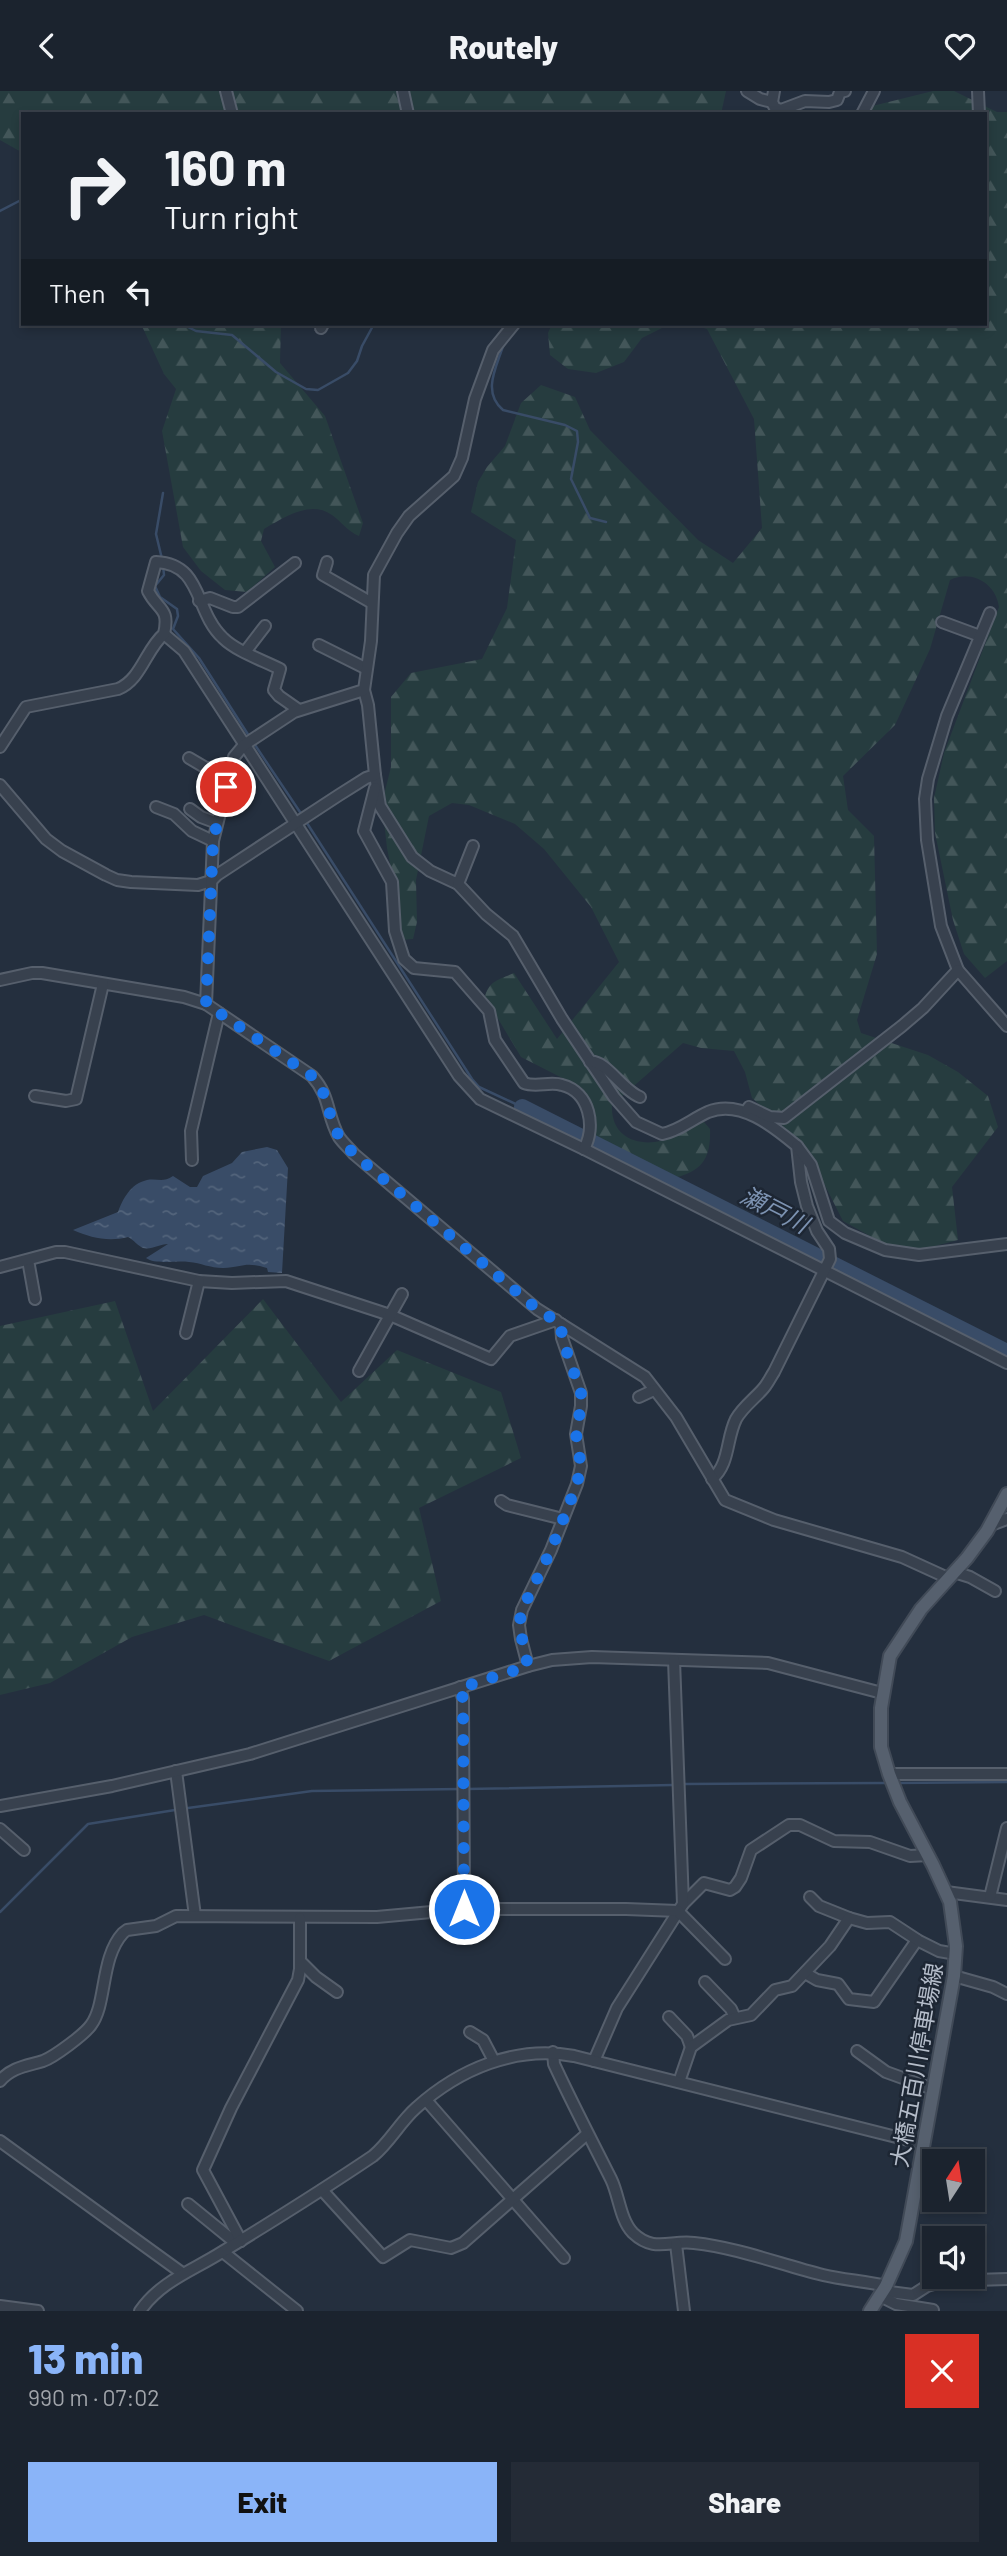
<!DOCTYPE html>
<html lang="en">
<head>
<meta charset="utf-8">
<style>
	:root { --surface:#1b232e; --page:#242b36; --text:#f1f3f6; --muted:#a0a4aa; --line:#39404a; --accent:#8ab4f8 }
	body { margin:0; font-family:Barlow,"Noto Sans JP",sans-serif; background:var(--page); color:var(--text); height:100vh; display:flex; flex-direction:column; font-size:26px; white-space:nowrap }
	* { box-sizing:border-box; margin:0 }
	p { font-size:23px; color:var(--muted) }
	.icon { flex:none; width:38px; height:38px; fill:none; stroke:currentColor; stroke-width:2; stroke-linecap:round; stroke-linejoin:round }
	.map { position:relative; height:2220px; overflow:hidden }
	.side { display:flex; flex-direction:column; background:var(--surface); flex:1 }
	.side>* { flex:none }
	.guide { position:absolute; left:21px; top:21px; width:966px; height:214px; border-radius:0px; box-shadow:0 4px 10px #0003,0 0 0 2px var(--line); background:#1b232e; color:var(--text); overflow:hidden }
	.needle { width:46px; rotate:12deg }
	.buttons { position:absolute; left:922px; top:2058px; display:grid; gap:14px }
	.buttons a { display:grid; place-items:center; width:63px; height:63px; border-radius:0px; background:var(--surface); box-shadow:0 4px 10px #0003,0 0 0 2px var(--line); font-size:35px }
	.pin { position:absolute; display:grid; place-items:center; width:60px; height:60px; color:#fff; margin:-30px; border:4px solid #fff; border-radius:50%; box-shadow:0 2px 7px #0007 }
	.me { position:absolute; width:77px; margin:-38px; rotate:0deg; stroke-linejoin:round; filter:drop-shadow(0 0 5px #0008) }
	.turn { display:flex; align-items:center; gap:24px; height:147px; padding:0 28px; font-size:32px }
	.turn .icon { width:91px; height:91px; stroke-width:2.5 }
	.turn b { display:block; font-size:49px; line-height:60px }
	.then { display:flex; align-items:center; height:66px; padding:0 28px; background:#0003; gap:14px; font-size:26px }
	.round { display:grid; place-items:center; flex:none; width:74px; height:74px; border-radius:0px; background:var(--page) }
	.headline { display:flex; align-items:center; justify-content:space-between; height:119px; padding:0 28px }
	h1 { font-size:42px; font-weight:800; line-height:52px; color:var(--accent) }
	.button { display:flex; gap:14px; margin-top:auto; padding:14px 28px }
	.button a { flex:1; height:80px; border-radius:0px; background:var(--accent); color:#111; font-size:28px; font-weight:800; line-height:80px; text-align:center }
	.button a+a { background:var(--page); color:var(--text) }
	header { display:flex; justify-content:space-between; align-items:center; height:91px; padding:0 28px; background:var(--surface); font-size:32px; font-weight:800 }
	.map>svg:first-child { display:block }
	.forest { fill:url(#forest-firs) }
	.water { fill:url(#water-ripples) }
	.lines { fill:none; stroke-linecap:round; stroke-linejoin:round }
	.stream { stroke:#394c67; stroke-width:2.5 }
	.river { stroke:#394c67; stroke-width:16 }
	.minor-casing { stroke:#565f6c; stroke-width:14 }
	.major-casing { stroke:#414a57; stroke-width:16 }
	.minor { stroke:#38414e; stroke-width:10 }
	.major { stroke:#56606e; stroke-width:12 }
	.route { stroke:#1a73e8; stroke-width:12; stroke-dasharray:0 21.6 }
	.labels { text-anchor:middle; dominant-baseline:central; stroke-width:5; stroke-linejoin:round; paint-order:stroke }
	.street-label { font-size:23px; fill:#b4bcc9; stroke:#1d2633 }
	.water-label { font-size:24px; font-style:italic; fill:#7c92b1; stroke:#1d2633 }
</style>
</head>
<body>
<header><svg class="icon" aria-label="back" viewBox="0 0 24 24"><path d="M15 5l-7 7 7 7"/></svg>Routely<svg class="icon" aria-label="heart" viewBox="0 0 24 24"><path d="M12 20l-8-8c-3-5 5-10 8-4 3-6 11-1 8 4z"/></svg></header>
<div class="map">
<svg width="1007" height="2220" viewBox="0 0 1007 2220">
	<defs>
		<pattern id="forest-firs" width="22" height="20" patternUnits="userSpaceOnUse" patternTransform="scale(1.75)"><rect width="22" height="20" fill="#263c3f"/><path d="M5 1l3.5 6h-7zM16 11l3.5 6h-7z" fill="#435659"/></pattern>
		<pattern id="water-ripples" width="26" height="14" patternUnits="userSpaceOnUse" patternTransform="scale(1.75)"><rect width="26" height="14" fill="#394c67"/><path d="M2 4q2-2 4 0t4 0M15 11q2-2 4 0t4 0" fill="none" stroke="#53647b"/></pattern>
	</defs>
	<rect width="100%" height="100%" fill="#242f3e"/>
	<g class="forest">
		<polygon points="0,0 726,0 721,23 23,23 23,62 0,49"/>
		<path d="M933,0H954L997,21H1007V870L985,887L964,863L953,829L935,742L934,707L944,662L999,516C996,492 971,478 950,489L930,558L895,634L843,685L848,719L874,745L877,863L857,929L861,942L928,964L958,981L988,1005L998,1036L952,1096L958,1149L920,1159L888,1155L843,1130L805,1055L752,1007L745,981L734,960L701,957L683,952L612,1014C610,1051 647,1059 675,1045C683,1041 690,1034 698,1030L704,1031L710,1038C711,1068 702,1080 674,1087L596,1048L594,1018L582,997L521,966L485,906C488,890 500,888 514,882L557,948L619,871L591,816L544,758L515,733L469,714L452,712L429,725L416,789L417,831L413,848L400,849L395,797L387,757L382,712L391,676V606L411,582L482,568L507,517L516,449L471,421L478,391L487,376L505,355L521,312L541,294L575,306L590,339L698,449L733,472L762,437L754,328L707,238L690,233H985V23H840Z"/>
		<path d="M141,233H281L280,272L325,325L363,432L359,445C347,440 342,431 332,424C310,409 285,426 264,438L261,450L275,476L247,501L225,499L201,480L183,456L162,340L176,298L164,283Z"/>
		<polygon points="552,233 670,233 642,247 624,271 596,282 568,278 550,264 548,242"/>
		<polygon points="263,1208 341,1311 397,1259 501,1301 521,1367 419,1417 441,1510 329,1570 204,1524 132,1546 50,1592 0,1604 0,1235 115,1210 153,1320"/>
	</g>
	<path class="water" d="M267,1056L277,1059L288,1077L282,1182L268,1181L267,1177C245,1170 243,1176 223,1177C210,1177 201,1172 189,1171C176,1169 156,1174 146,1167L168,1153C159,1153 152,1159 143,1157C138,1155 134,1149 128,1146C109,1151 91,1147 73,1139L118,1121C123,1108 130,1093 147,1089C157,1087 163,1092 173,1085L190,1096H197L203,1085L232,1072L242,1061Z"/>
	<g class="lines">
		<g class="stream">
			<polyline points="0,120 23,108"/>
			<polyline points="182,233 196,240 232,244 276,281 306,298 318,299 348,282 357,270 362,255 374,233"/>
			<polyline points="502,233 504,237"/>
			<path d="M503,255C496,277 482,301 503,319L565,334L577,340L578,351L571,388L590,427L606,431"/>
			<polyline points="162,468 156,443 163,402"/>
			<polyline points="163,474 164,484 155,495 160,506 177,518 178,525 173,538 199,567 249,645"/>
			<polyline points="253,651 302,724"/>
			<polyline points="305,729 472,988 479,996 522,1016"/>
			<polyline points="896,1692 1007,1691"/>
			<polyline points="683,1693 886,1692"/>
			<polyline points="466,1698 673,1694"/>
			<polyline points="188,1717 312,1700 460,1698"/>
			<polyline points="0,1821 88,1733 175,1719"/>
		</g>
		<polyline class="river" points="522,1016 1007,1261"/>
		<g class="minor-casing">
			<g id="minor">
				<polyline points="226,0 232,23"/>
				<polyline points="403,0 408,23"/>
				<polyline points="747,0 760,8 772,11"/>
				<polyline points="774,0 772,11 775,17 781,19 805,10 829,11 837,9 840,1 845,0"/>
				<polyline points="978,0 979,23"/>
				<polyline points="862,23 874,0"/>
				<polyline points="321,237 323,233"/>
				<polyline points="327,471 323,484 372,512"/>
				<polyline points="199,510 210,507 233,516 238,516 295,472"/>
				<polyline points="942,531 980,545"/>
				<polyline points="164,543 184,560 459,985 480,1008 586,1059 1007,1272"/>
				<polyline points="319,554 365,577"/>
				<polyline points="245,561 265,535"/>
				<path d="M0,656L26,616L118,598C141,589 146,558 164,543C170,516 158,520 148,500L156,471C203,473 194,520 223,547C236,560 262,569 280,578L274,599L279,605L299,619"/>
				<polyline points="189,667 206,677 231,677"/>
				<path d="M375,684L380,715L412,766L430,780L458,793L486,823L513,845L562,928L614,1006L636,1031L662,1043C679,1040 692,1028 708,1021C740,1008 773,1035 797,1055L801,1091L807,1115L817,1140L829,1158L830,1168L774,1281C770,1287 767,1294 762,1299C753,1309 743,1316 736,1328C726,1348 730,1373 712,1388"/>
				<polyline points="0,694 46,748 62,760 106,784 117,789 131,791 198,794 211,790 217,784 339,704 366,687 375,684 368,614 364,599"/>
				<path d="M375,697L364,740L392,791L395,840L404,868L414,877L455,881L489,920L495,949L524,992C536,997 550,990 562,994C590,1001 596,1036 584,1058"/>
				<polyline points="156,716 174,723 192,740 213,750"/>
				<polyline points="190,718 201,726 217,732"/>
				<polyline points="458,793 473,755"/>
				<polyline points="958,879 941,835 927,749 925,708 928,688 947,625 990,522"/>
				<path d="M0,889L32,882H42L184,906L206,913L312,985C331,1006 326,1023 339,1046C343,1052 349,1057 354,1063L537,1218L645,1286L676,1326L725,1409L774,1429L902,1466L948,1487"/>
				<polyline points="206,913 213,750 234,666 244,654 294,621 364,599 371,550 374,484 397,442 409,425 454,385 462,367 475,308 493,259 514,233"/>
				<path d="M590,971C605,968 623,1000 640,1006"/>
				<polyline points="35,1005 66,1010 76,1008 103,893"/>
				<polyline points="747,1019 749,1016 770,1026 784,1027 902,935 923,917 958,879 1007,935"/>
				<polyline points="797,1055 811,1074 829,1130 845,1142 885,1159 919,1164 1007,1153"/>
				<polyline points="192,1069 191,1040 219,922"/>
				<polyline points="28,1169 35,1208"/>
				<polyline points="0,1176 56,1161 65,1161 199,1190 232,1192 286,1190 390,1224 491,1268 510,1245 556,1229"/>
				<polyline points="186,1242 199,1190"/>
				<polyline points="359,1280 402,1203"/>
				<polyline points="639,1306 654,1299"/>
				<polyline points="501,1410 507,1414 563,1428"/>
				<polyline points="991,1434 1007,1428"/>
				<polyline points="954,1481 970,1486 995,1500"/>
				<polyline points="528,1575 521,1548 519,1534 522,1519 551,1459 577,1393 581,1375 576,1343 581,1315 581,1302 562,1247 561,1233"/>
				<polyline points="460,1596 463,1608 464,1818"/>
				<polyline points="176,1680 195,1825"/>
				<polyline points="889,1683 1007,1683"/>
				<polyline points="0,1715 112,1695 250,1663 528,1575 552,1569 592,1566 768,1572 882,1602"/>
				<polyline points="0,1738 24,1759"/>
				<polyline points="946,1801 1007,1809"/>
				<polyline points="810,1806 819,1815 849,1827"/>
				<polyline points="990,1806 1007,1737"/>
				<polyline points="683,1813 704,1792 730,1799 735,1796 741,1787 751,1759 789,1734 800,1734 834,1750 870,1751 910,1765 928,1764"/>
				<polyline points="300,1870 316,1886 337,1901"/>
				<polyline points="805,1882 817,1889 838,1893 849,1908 874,1911 917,1849"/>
				<polyline points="954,1885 993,1896 1007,1903"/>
				<polyline points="705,1891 731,1918 735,1927"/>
				<polyline points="669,1926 687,1945 691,1956"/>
				<polyline points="470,1941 483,1949 494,1970"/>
				<polyline points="857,1960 886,1981 933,1998"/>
				<path d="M553,1961L554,1973C572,2012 592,2050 611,2088C619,2104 620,2129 633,2142C654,2162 670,2149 694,2152C739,2157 779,2173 823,2184C844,2189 865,2190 886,2195"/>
				<polyline points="594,1970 617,1917 683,1813 674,1569"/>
				<path d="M0,1990C12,1976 27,1975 43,1970C54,1966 85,1943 91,1934C107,1913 100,1867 123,1842L127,1839L156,1835L176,1825L377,1826L464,1818H626L678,1820L725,1868"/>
				<polyline points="679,1991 691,1956 728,1929 751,1924 775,1899 792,1895 830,1855 849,1827 867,1832 890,1831 919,1850 939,1860 956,1863"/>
				<polyline points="426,2009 564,2167"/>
				<polyline points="0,2050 182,2182"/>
				<polyline points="322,2099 383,2166 410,2149 451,2157 463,2152 587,2043"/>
				<polyline points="188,2113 236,2152"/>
				<polyline points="241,2150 203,2079 231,2017 298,1889 300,1878 300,1827"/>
				<polyline points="676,2153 684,2220"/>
				<polyline points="223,2161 297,2220"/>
				<polyline points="882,2200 913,2204 927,2195 944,2190 1007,2188"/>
				<polyline points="880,2205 896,2213 933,2219"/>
				<polyline points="0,2215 38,2220"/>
				<path d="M140,2220C161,2190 192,2180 222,2161C273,2130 324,2098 373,2065C390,2051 400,2031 416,2017C459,1978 516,1954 574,1965L924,2053"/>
			</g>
		</g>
		<g class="major-casing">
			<polyline id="major" points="870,2220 886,2195 906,2150 954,1885 956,1855 950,1811 933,1774 900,1711 889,1683 881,1656 881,1617 890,1565 921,1518 967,1467 987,1440 1007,1403"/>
		</g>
		<use href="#minor" class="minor"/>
		<use href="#major" class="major"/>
	</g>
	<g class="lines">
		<path class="route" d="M226,696L213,750L206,913L312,985C331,1006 326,1023 339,1045C343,1052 349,1057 354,1063L537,1218L561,1233L562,1247L581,1302V1315L576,1343L581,1375L577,1393L551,1459L522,1519L519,1534L528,1575L460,1597L463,1608L464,1818"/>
	</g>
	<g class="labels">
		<g class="street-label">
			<text transform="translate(916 1974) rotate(-80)">大橋五百川停車場線</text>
		</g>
		<g class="water-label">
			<text transform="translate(775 1118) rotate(27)">瀬戸川</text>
		</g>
	</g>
</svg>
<div class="buttons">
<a><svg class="needle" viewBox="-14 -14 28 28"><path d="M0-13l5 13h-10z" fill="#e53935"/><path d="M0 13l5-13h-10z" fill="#a0a4aa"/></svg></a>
<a><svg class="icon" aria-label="sound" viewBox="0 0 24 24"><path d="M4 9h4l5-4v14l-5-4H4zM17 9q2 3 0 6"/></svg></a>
</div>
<div class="pin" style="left:226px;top:696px;background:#d93025"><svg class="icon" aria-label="arrive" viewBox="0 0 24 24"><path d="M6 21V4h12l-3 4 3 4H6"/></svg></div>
<svg class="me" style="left:464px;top:1818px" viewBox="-20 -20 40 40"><circle r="17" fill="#1a73e8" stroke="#fff" stroke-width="3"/><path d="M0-11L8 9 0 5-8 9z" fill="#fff"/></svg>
<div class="guide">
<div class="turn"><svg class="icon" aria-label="right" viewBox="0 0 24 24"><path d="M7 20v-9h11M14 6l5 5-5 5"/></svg><div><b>160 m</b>Turn right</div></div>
<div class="then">Then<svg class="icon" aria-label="left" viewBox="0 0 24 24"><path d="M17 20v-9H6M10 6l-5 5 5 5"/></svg></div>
</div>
</div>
<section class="side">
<div class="headline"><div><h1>13 min</h1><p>990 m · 07:02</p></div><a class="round" style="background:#d93025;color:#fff"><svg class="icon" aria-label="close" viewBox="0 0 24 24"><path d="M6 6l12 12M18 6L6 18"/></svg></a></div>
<div class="button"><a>Exit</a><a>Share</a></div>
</section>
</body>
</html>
